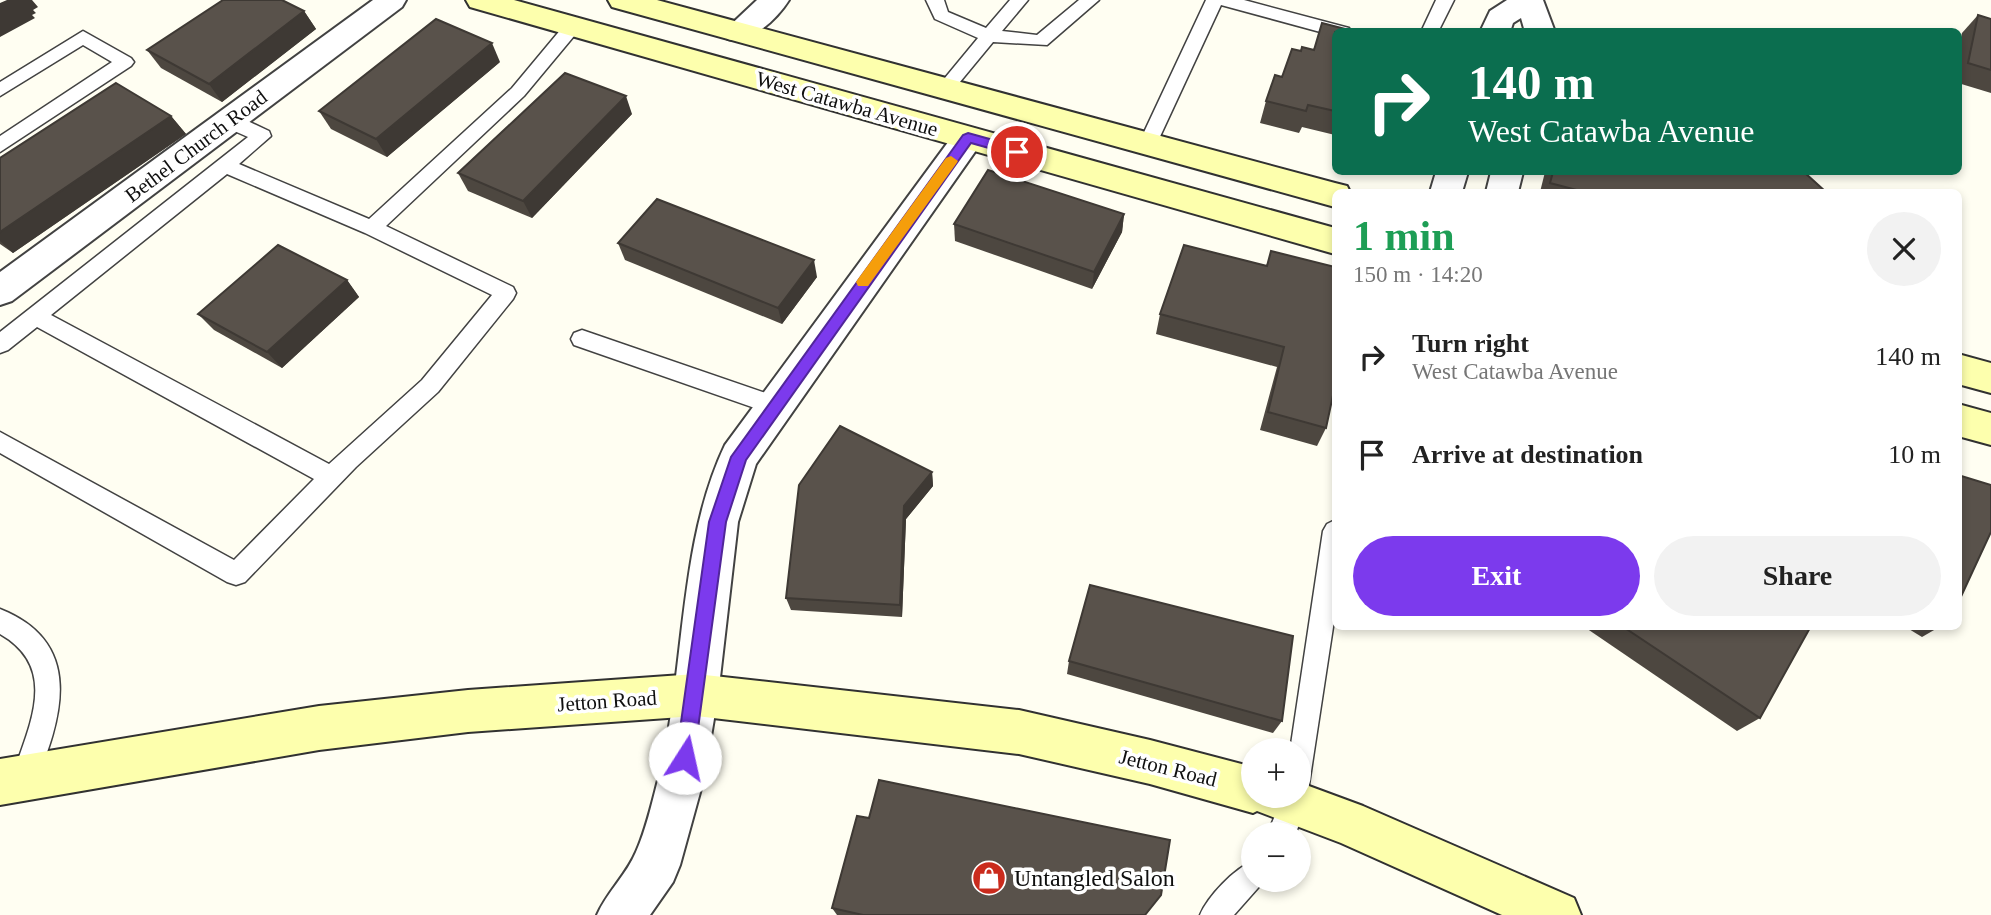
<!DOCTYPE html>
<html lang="en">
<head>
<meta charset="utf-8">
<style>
	:root { --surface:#fff; --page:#f2f2f2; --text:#222; --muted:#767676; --accent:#7c3aed }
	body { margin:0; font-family:"Times New Roman",serif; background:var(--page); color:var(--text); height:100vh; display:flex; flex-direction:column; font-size:26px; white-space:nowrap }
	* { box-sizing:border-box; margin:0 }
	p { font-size:23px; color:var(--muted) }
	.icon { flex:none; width:38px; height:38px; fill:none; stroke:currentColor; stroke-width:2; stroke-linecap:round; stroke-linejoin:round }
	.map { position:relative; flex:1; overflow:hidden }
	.details { position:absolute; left:1332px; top:189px; width:630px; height:441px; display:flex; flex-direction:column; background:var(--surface); border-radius:10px; box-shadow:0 4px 10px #0003 }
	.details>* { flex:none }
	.banner { position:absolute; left:1332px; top:28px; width:630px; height:147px; border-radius:10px; box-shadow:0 4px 10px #0003; background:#0b6e4f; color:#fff; overflow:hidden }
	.tools { position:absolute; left:1241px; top:738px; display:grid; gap:14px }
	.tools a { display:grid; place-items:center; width:70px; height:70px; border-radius:50%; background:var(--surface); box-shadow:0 4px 10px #0003; font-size:35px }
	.pin { position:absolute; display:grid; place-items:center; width:60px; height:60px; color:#fff; margin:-30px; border:4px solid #fff; border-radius:50%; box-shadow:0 2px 7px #0007 }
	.me { position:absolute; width:77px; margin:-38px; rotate:10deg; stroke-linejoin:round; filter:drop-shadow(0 0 5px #0008) }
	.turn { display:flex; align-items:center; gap:24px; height:147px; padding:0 21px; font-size:32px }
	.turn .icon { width:91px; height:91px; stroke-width:2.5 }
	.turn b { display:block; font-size:49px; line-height:60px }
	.round { display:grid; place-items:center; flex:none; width:74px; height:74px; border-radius:37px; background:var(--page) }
	.summary { display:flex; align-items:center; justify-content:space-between; height:119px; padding:0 21px }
	h1 { font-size:42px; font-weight:800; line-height:52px; color:#1e9e55 }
	.action { display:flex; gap:14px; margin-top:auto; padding:14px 21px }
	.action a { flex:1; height:80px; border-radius:42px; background:var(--accent); color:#fff; font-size:28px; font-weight:800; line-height:80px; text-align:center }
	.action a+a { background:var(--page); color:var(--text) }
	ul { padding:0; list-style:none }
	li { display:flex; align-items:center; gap:21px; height:98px; padding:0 21px }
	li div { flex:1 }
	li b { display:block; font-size:26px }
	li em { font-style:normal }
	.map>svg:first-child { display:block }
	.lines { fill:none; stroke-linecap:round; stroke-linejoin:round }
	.lane-casing { stroke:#424242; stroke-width:3 }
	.street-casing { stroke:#424242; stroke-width:4 }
	.secondary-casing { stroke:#313131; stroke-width:4 }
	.lane { fill:#fff; fill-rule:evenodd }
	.street { fill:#fff; fill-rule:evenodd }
	.secondary { fill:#fdffad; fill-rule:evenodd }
	.wall { fill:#4d4740 }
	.shaded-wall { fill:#3e3934 }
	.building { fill:#59524b; stroke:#3e3934; stroke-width:2 }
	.route { fill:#7c3aed; stroke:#51269a; stroke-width:2 }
	.slow { fill:#f59e0b }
	.labels { text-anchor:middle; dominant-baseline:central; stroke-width:7; stroke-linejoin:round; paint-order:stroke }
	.street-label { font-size:21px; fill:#0f0f0f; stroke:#fff }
	.near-poi-label { font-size:24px; fill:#0f0f0f; stroke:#fff; text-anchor:start }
</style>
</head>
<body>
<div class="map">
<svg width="1991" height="915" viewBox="0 0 1991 915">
	<rect width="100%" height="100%" fill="#fffef2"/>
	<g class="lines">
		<g class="lane-casing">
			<g id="lane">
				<polygon points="926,0 944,0 948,12 986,28 1010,0 1028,0 1002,31 1037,35 1079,0 1099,0 1047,45 993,42 950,94 938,94 935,90 978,38 935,19"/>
				<polygon points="1206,0 1244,0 1349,28 1351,32 1335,32 1335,36 1221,5 1157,143 1155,148 1141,148 1139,143"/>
				<polygon points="1436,0 1454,0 1438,32 1421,32"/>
				<path d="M573,20L582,26L579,30L524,96L386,226L513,287L516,293L513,299L438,392L356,467L245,582L236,585L227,582L0,453V432L234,560L314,479L37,327L8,350L0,353V332L248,137L223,126L221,121L223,116H237L269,131L271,136L239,164L369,219L512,88L567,22ZM227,174L365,233L492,295L422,380L329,464L51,315Z"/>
				<polygon points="83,31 131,58 134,62 131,66 0,152 0,136 112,62 83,45 0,96 0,82"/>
				<polygon points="582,330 783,399 786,406 783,413 775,415 574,345 571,339 574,333"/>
				<polygon points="1335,520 1335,614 1308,791 1310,796 1295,835 1267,835 1283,796 1298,796 1298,751 1290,751 1323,531 1327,524"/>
				<path d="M0,609C86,643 62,719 34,786L25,790L16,786L12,777C29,726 60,668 0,634Z"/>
				<path d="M1253,861V880H1265L1234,915H1200C1208,896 1234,869 1253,861Z"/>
			</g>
		</g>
		<g class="street-casing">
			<g id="street">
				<polygon points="373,0 406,0 402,7 12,301 0,305 0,272"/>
				<path d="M757,0H789C777,19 750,45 728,39L723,32Z"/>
				<polygon points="1507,0 1543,0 1555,32 1525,32 1521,18 1513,23 1510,32 1480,32 1490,11"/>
				<path d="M968,127L979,130L984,138L979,146L756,464L738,522L718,695L704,778L680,865L673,882L650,915H597C607,892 627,874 636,852C646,830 652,803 658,780C686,672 677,546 725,445L957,130Z"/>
				<polygon points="1436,172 1468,172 1462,192 1430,192"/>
				<polygon points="1491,172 1523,172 1518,192 1486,192"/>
			</g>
		</g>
		<g class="secondary-casing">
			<g id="secondary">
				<polygon points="466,0 514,0 1335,228 1335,254 470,7"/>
				<polygon points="608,0 657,0 1335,183 1347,186 1350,192 1335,192 1335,207 612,7"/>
				<polygon points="1958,354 1991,363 1991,393 1958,384"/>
				<polygon points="1958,404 1991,413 1991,445 1958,436"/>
				<polygon points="696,674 1019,710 1150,740 1253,767 1253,796 1298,796 1298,782 1363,806 1574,898 1581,915 1502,915 1341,843 1257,811 1253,813 1150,784 1019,754 696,716 468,732 319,750 0,805 0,759 319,706 468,690"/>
			</g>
		</g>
		<use href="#lane" class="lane"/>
		<use href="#street" class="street"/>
		<use href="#secondary" class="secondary"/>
	</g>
	<g class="wall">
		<polygon points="304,11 316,29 222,102 161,68 147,50"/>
		<polygon points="1978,15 1991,19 1991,93 1958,83 1958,50 1962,33"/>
		<polygon points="1335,32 1335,135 1302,127 1299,133 1260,123 1266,101 1301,51 1314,50"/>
		<polygon points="500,62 387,157 331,129 319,111"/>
		<polygon points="632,114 532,218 468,191 458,173"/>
		<polygon points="171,116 186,134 13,253 0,244 0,158"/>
		<polygon points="1545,172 1804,172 1826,192 1540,192"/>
		<polygon points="1124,214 1122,232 1092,289 955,241 954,224"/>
		<polygon points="618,243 817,277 782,324 625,260"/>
		<polygon points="1267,266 1326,428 1317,446 1260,430 1277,367 1156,334 1160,314"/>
		<polygon points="347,280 359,297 282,368 214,330 198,314"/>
		<polygon points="932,472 933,486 906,519 902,617 791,610 786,598"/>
		<polygon points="1583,626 1811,626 1760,718 1737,731"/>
		<polygon points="1904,626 1941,626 1922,637"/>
		<polygon points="1069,661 1282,721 1273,733 1067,674"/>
		<polygon points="832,908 1146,915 837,915"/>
	</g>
	<g class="shaded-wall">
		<polygon points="7,0 32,0 38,7 33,10 36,13 32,15 35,18 0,37 0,3"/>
		<polygon points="304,11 316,29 222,102 209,84"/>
		<polygon points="492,43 500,62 387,157 376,139"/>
		<polygon points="626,96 632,114 532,218 523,201"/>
		<polygon points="171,116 186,134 13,253 0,241 0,232"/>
		<polygon points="1124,214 1122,232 1092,289 1094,272"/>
		<polygon points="814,260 817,277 782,324 778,308"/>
		<polygon points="347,280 359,297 282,368 267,352"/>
		<polygon points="932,472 933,486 906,519 902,617 900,605 904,506"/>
	</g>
	<g class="building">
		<polygon points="223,0 282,0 304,11 209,84 147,50"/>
		<polygon points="1978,15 1991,19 1991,70 1968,63"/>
		<polygon points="436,19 492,43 376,139 319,111"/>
		<polygon points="1322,23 1357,32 1335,32 1335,111 1308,105 1306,111 1266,101 1275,75 1282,77 1292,49 1301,51 1302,47 1314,50"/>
		<polygon points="565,73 626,96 523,201 458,173"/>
		<polygon points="116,83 171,116 0,232 0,158"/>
		<polygon points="988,170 1124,214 1094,272 954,224"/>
		<polygon points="1553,172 1804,172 1826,192 1584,192 1550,183"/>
		<polygon points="657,199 814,260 778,308 618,243"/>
		<polygon points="278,245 347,280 267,352 198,314"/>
		<polygon points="1184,245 1267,266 1271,251 1335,267 1335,386 1326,428 1268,412 1284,347 1160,314"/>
		<polygon points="840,426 932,472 904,506 900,605 786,598 799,485"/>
		<polygon points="1958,475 1991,485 1991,532 1958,603"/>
		<polygon points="1090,585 1293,636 1282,721 1069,661"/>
		<polygon points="1622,626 1811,626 1760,718"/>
		<polygon points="879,780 1170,840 1161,895 1145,915 863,915 832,908 857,816 869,818"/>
	</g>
	<polygon class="route" points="968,133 1022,148 1024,152 1017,156 971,143 746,460 726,522 694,758 692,764 685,767 679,764 676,758 709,522 731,457 963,135"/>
	<polygon class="slow" points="951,156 958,161 956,164 868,286 858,286 856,282 858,279 946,158"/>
	<defs>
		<g id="shop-disc" transform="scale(1.75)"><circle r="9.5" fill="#ca2b1d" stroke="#fff"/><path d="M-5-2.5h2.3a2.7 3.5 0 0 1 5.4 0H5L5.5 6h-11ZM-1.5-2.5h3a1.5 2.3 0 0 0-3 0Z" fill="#fff"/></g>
	</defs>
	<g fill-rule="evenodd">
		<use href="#shop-disc" x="989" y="878"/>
	</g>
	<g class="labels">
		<g class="street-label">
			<text transform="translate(847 104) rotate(16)">West Catawba Avenue</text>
			<text transform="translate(196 146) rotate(-37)">Bethel Church Road</text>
			<text transform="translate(607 701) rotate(-4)">Jetton Road</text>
			<text transform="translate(1168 768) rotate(14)">Jetton Road</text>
		</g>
		<g class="near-poi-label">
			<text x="1014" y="878">Untangled Salon</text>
		</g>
	</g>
</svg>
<div class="tools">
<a>+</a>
<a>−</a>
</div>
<div class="pin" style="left:1017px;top:152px;background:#d93025"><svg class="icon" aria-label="arrive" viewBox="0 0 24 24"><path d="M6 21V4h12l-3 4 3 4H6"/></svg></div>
<svg class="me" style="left:685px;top:758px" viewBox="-20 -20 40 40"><circle r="19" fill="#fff"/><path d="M0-13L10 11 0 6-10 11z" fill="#7c3aed"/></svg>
<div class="banner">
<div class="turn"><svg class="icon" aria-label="right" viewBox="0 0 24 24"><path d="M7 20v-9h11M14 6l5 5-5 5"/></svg><div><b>140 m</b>West Catawba Avenue</div></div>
</div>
<section class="details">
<div class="summary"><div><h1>1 min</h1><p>150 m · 14:20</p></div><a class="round"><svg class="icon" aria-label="close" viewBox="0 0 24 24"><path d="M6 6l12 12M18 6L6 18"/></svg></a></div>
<ul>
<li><svg class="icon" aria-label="right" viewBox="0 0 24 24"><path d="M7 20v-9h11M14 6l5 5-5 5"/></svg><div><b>Turn right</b><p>West Catawba Avenue</p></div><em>140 m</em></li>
<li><svg class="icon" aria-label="arrive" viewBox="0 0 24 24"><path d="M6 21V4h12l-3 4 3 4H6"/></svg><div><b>Arrive at destination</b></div><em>10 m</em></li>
</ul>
<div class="action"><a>Exit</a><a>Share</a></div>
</section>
</div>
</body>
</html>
